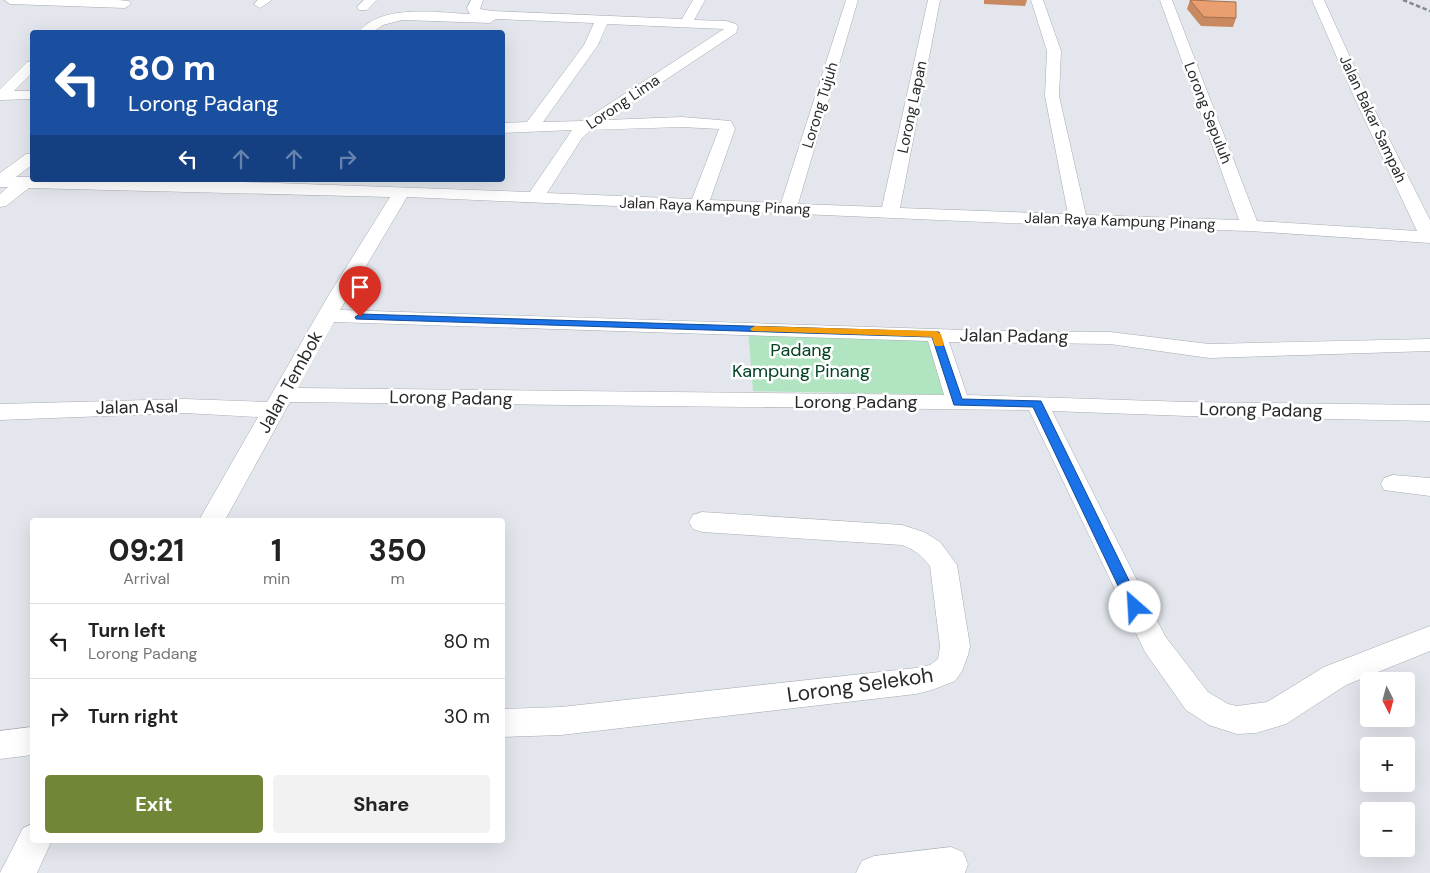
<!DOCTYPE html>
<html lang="en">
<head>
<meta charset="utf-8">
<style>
	:root { --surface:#fff; --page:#f2f2f2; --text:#222; --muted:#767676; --line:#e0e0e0; --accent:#728637 }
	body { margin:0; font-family:"DM Sans",sans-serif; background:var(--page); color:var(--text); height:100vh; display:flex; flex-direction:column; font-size:19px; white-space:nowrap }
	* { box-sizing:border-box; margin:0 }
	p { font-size:16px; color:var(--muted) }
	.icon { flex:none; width:28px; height:28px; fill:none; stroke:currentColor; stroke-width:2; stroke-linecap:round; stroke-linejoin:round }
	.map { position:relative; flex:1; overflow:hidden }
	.panel { position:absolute; left:30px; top:518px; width:475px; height:325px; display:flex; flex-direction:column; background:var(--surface); border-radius:5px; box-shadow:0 5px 20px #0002 }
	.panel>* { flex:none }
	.hud { position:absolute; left:30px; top:30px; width:475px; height:152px; border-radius:5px; box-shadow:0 5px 20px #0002; background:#1a4fa0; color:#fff; overflow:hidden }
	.needle { width:32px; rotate:174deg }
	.fabs { position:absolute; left:1360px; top:672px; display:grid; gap:10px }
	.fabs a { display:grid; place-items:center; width:55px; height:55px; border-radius:5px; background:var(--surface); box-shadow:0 5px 20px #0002; font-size:25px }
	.pin { position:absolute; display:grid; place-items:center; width:42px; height:42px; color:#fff; margin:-51px -21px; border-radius:50% 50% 50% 0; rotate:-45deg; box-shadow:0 0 5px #0007 }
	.pin .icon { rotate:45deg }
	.me { position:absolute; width:55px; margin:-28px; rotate:334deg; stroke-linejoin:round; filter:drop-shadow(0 0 4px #0008) }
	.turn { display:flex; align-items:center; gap:18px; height:105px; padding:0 15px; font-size:22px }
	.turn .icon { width:65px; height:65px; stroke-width:2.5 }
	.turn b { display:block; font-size:35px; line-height:42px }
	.lanes { display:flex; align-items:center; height:48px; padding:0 15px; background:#0003; justify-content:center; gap:25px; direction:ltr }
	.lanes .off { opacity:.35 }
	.eta { display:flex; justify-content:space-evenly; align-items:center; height:85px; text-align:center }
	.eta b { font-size:30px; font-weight:700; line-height:35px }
	.cta { display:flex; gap:10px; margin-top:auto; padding:10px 15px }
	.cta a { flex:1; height:58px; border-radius:5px; background:var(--accent); color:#fff; font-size:20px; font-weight:700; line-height:58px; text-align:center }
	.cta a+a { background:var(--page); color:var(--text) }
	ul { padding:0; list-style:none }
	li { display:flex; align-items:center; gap:15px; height:75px; padding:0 15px; border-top:1px solid var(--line) }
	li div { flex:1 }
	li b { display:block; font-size:19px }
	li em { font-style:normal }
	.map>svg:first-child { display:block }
	.green { fill:#b1e4c1 }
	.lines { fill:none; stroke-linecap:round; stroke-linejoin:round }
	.minor-casing { stroke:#a6aab0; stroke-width:1 }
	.minor { fill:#fff; fill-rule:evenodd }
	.rail { stroke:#85888c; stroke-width:2.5; stroke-dasharray:4.5 2.5; stroke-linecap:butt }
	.wall { fill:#c98960 }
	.building { fill:#ea9f70; stroke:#a46f4e }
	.route { fill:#1a73e8; stroke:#114b97 }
	.slow { fill:#f59e0b }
	.labels { text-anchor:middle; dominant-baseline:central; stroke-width:5; stroke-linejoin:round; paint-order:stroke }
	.far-street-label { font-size:15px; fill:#27292b; stroke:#fff }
	.street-label { font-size:18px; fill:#27292b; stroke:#fff }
	.park-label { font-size:18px; fill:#004222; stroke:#fff }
	.near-street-label { font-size:21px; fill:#27292b; stroke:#fff }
</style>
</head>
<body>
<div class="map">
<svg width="1430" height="873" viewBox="0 0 1430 873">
	<rect width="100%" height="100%" fill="#e3e7ed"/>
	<polygon class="green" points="748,329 936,334 955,395 753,391"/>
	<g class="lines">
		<g class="minor-casing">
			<g id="minor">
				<polygon points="4,0 118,0 129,1 131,4 125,8 10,4"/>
				<polygon points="258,0 272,0 260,8 254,4"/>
				<polygon points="364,0 377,0 367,10 359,10 357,7"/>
				<path d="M471,0H483L480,9L492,11L682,19L693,0H705L694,20L726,21L736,24L738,27L736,33L605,120L682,117L731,121L735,129L710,200L781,203L846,0H858L798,204L882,207L928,0H940L900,208L1068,214L1045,96L1047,51L1031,0H1043L1061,51L1059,96L1086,215L1239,220L1160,0H1172L1257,221L1417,231L1355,99L1312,0H1324L1369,99L1430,220V243L1250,231L1078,226L407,197L340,310L997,331L1110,332L1209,344L1430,339V351L1209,358L1110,344L949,342L967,395L1188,402L1430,405V421L1188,416L1052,411L1165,636L1208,692L1228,704L1237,706L1267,702L1324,667L1430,626V651L1346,685L1286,724L1256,733L1237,734L1209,725L1186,710L1145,652L1029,410L290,402L225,520H199L258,417L185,413L0,420V404L185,399L267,402L327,298L390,197L29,188L6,206L0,207V194L8,187H0V173L26,154L32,153V165L16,177H32V180L216,181L530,192L572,130L502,133V123L527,122L584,45L594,23L496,19L490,23L402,20L383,25L373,32H359C381,3 439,13 470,14L467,8ZM607,24L724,29L583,121L543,122L598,45ZM682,127L719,129L692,199L547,193L582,138L591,130ZM334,322L928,341L944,395L298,388Z"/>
				<polygon points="32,61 32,73 14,91 32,91 32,99 0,100 0,89 27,62"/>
				<polygon points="1393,475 1430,478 1430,496 1384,490 1381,484 1384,478"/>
				<path d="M702,512L902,525L924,532L940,542L957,565L970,646L968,655L962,671L955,681L932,690L916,694L561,735L502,737V709L561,707L916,668L930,665L938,659L940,646L930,566C922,556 914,549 902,545L702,532L693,529L689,522L693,515Z"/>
				<polygon points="32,727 32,755 0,759 0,731"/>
				<polygon points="32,824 32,840 52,840 37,873 0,873 23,828"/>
				<polygon points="951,847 963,852 968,864 965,873 856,873 862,861 874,856"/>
			</g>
		</g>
		<use href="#minor" class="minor"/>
		<polyline class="rail" points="1403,0 1430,11"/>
	</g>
	<g class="wall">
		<polygon points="984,0 1027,0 1025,6 984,4"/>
		<polygon points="1190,0 1236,18 1233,27 1201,26 1187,9"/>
	</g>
	<polygon class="building" points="1190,0 1236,2 1236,18 1204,17"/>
	<polygon class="route" points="360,314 939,332 962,399 1041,401 1142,607 1140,611 1135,612 1130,611 1033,407 954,405 932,337 356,319 355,317"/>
	<polygon class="slow" points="755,326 936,331 941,334 944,344 943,346 935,346 932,337 752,331 750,329"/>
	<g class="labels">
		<g class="far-street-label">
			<text transform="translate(623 102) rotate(-34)">Lorong Lima</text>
			<text transform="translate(820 105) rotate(-73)">Lorong Tujuh</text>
			<text transform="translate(912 107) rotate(-78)">Lorong Lapan</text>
			<text transform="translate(1208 113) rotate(69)">Lorong Sepuluh</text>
			<text transform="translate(1373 119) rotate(65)">Jalan Bakar Sampah</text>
			<text transform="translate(715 206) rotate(2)">Jalan Raya Kampung Pinang</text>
			<text transform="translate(1120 221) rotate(2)">Jalan Raya Kampung Pinang</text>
		</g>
		<g class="street-label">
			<text transform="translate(1014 336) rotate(1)">Jalan Padang</text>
			<text transform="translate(290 382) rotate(-61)">Jalan Tembok</text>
			<text transform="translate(451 398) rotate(1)">Lorong Padang</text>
			<text x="856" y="402">Lorong Padang</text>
			<text transform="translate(137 407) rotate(-1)">Jalan Asal</text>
			<text transform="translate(1261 410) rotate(1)">Lorong Padang</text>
		</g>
		<g class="park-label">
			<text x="801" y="350">Padang<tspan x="801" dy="21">Kampung Pinang</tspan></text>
		</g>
		<g class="near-street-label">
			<text transform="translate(860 685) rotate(-8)">Lorong Selekoh</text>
		</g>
	</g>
</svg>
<div class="fabs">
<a><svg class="needle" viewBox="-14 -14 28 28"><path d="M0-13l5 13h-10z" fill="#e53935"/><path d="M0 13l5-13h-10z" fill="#767676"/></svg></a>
<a>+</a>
<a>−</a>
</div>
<div class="pin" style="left:360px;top:317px;background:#d93025"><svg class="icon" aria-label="arrive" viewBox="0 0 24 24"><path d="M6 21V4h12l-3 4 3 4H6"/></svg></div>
<svg class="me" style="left:1135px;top:607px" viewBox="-20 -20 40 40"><circle r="19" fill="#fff"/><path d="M0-13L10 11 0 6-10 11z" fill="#1a73e8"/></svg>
<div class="hud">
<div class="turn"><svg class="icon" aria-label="left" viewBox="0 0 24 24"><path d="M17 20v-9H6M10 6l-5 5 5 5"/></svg><div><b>80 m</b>Lorong Padang</div></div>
<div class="lanes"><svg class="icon" aria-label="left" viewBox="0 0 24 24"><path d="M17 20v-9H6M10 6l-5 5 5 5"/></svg><svg class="icon off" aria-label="ahead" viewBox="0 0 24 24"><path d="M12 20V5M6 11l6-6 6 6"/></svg><svg class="icon off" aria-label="ahead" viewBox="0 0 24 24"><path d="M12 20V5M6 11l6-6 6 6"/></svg><svg class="icon off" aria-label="right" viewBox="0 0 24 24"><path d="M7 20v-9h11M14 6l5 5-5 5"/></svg></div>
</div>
<section class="panel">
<div class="eta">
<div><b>09:21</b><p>Arrival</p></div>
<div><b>1</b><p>min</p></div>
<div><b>350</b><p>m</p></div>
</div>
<ul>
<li><svg class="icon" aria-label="left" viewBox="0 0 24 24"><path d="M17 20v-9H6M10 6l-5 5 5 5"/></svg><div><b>Turn left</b><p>Lorong Padang</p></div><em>80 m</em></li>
<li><svg class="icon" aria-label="right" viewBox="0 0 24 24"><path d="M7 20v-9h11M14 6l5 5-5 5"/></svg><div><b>Turn right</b></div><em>30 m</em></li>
</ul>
<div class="cta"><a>Exit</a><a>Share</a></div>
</section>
</div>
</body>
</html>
